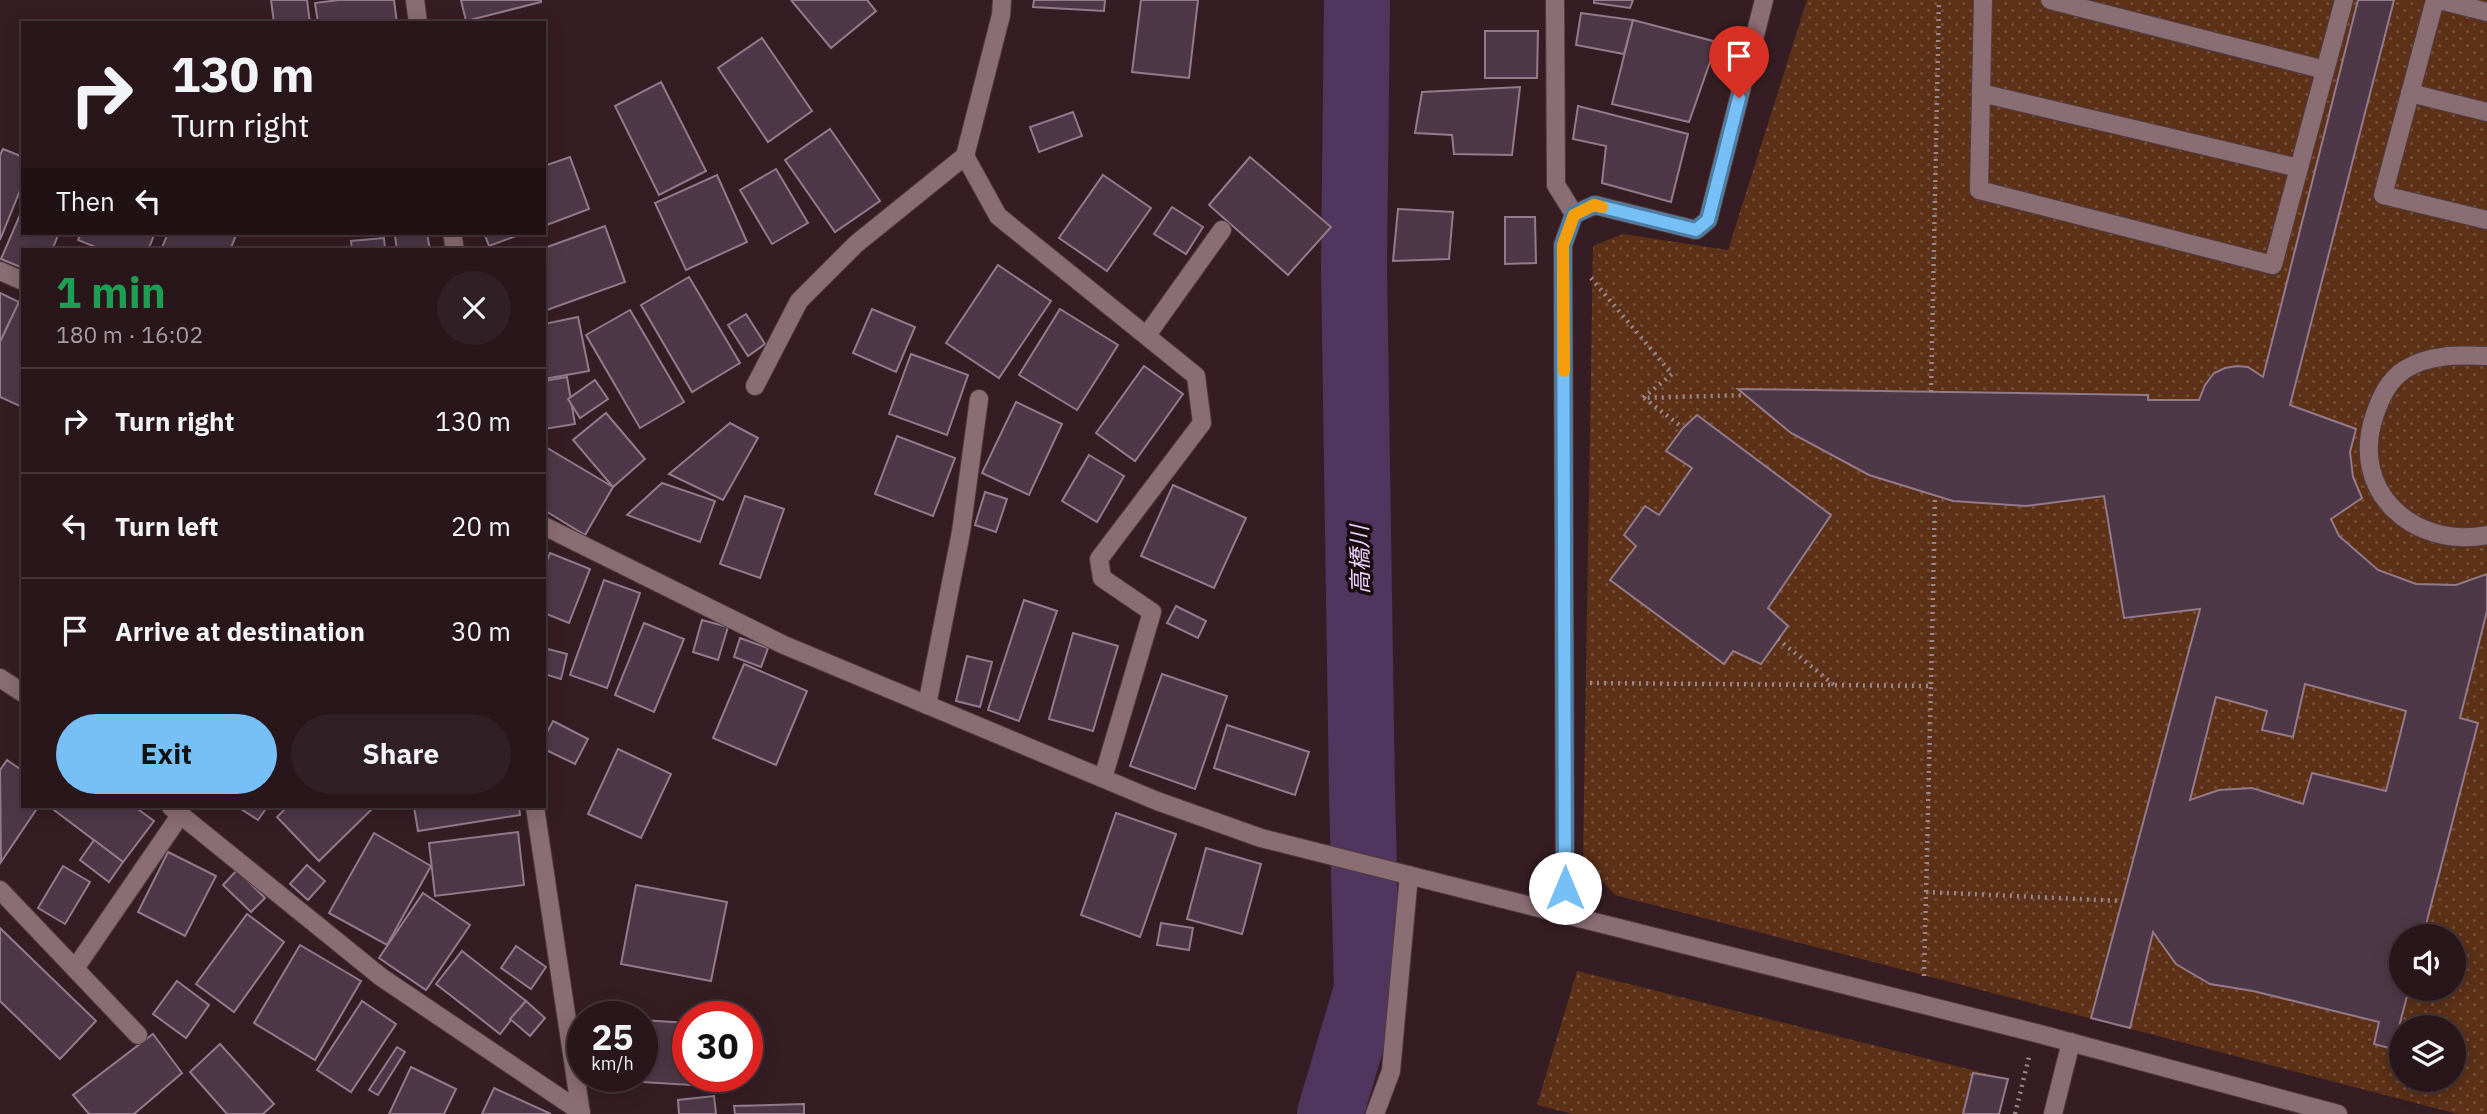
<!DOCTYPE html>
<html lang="en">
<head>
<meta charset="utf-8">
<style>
	:root { --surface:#28161b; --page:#301f24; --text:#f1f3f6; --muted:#a59fa3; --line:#44353a; --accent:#76c0f7 }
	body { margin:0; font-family:"IBM Plex Sans","Noto Sans JP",sans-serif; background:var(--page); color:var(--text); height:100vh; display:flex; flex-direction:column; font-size:26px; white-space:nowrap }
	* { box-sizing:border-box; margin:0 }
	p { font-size:23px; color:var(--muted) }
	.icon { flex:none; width:38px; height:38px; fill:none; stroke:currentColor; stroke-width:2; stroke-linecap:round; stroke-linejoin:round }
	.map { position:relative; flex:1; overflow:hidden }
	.details { position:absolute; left:21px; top:248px; width:525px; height:560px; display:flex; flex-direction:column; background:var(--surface); border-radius:0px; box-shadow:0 4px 18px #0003,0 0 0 2px var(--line) }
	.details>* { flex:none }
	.banner { position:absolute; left:21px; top:21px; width:525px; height:214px; border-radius:0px; box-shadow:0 4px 18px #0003,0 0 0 2px var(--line); background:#28161b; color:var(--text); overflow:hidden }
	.fabs { position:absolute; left:2389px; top:924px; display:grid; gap:14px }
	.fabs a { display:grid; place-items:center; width:77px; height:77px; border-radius:50%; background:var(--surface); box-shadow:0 4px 18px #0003,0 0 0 2px var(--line); font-size:35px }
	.speed { position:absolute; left:567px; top:1001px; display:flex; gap:14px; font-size:35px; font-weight:700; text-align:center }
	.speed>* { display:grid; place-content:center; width:91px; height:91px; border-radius:50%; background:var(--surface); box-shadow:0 4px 18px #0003,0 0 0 2px var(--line); line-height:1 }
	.speed small { font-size:18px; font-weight:400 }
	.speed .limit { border:10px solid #d22; background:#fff; color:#111 }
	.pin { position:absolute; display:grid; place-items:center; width:60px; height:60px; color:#fff; margin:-72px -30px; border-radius:50% 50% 50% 0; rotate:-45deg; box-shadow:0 0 7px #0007 }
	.pin .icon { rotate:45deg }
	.me { position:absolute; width:77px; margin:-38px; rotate:0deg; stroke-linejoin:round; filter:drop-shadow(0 0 5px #0008) }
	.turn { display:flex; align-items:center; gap:24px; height:147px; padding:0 35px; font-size:32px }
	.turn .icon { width:91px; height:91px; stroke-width:2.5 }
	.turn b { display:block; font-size:49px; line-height:60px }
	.then { display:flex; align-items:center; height:66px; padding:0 35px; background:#0003; gap:14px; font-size:26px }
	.round { display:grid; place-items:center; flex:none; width:74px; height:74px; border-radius:37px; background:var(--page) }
	.head { display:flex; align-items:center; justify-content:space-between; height:119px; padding:0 35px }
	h1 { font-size:42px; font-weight:700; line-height:52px; color:#1e9e55 }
	.primary-button { display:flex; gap:14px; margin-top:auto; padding:14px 35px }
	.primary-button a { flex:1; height:80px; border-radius:42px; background:var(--accent); color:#111; font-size:28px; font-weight:700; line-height:80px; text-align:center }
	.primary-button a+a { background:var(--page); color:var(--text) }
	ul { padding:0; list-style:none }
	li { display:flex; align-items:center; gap:21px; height:105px; padding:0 35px; border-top:2px solid var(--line) }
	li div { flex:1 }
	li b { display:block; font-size:26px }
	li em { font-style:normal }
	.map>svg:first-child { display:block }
	.green { fill:url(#green-dots); fill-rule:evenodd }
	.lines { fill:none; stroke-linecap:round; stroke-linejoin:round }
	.river { stroke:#50355e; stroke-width:66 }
	.building { fill:#4e3847; stroke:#947a8b; stroke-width:2; fill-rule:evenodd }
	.minor-casing { stroke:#503c41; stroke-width:20 }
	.path { stroke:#9a868b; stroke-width:4.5; stroke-dasharray:2 5; stroke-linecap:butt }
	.minor { stroke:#8b6d74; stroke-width:18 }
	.route-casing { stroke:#4d7da1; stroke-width:18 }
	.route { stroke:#76c0f7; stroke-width:12 }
	.slow { stroke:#f59e0b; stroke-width:12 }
	.labels { text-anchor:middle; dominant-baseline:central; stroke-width:7; stroke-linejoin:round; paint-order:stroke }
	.water-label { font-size:23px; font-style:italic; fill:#eacff9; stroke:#160b0e }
</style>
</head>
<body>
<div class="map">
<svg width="2487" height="1114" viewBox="0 0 2487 1114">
	<defs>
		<pattern id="green-dots" width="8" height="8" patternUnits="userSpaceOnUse" patternTransform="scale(1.75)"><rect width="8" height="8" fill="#5c3117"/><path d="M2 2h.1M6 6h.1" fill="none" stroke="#744f39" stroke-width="1.8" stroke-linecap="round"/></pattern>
	</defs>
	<rect width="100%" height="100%" fill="#361d24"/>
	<g class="green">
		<path d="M1807,0H2487V1114H2458L1615,895L1583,860L1593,246L1623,234L1728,250ZM2401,936H2454V989H2401ZM2401,1027H2454V1080H2401Z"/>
		<polygon points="1577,971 2008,1079 1999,1114 1573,1114 1537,1105"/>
	</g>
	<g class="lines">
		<polyline class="river" points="1330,1114 1367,989 1362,793 1354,266 1357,0"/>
	</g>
	<g class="building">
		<polygon points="271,0 307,0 310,23 274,23"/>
		<polygon points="339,0 394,0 397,23 318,23 315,3"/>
		<polygon points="461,0 541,0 541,2 466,21"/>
		<polygon points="791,0 867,0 876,11 831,48"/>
		<polygon points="1034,0 1105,0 1104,11 1033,7"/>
		<polygon points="1141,0 1198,0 1189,78 1132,72"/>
		<polygon points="1594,0 1633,0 1630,8 1594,3"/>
		<path d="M2358,0H2394L2290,405L2356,429L2350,452L2353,477L2362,498L2331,519L2339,536L2378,570L2416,584L2456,585L2487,574V611L2460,718L2478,723L2423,936H2401V989H2409L2393,1049L2374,1044L2379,1022L2253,991L2210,984L2176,964L2153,932L2130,1028L2091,1018L2200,609L2124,618L2104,496L2026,506L1953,501L1869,475L1791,433L1738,389L2148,395V400H2199L2205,385L2214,373L2225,368L2237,366L2248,367L2263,377ZM2305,684L2406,711L2386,791L2312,773L2303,804L2252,788L2219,790L2190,800L2216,697L2267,711L2262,730L2293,737Z"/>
		<polygon points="1581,13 1633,20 1624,54 1576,45"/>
		<polygon points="1633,20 1717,42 1689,122 1612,104"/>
		<polygon points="1485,31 1538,31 1537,78 1485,78"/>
		<polygon points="762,38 812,111 768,142 718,68"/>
		<polygon points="661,82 706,171 659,195 615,106"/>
		<polygon points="1520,87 1512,155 1454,154 1452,135 1415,133 1422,92"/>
		<polygon points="1578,106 1688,134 1671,202 1602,183 1606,146 1573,139"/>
		<polygon points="1073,112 1082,136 1039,152 1030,127"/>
		<polygon points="830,129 880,201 835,232 785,160"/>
		<polygon points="3,149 23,157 23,183 0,240 0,155"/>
		<polygon points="570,157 589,209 544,226 544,166"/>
		<polygon points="1250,157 1331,227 1288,275 1209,205"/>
		<polygon points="776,169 808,223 772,244 740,190"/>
		<polygon points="717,175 747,242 686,270 655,203"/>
		<polygon points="1103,175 1151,208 1107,271 1059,238"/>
		<polygon points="1172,207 1203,227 1186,254 1154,234"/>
		<polygon points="23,208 23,233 59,233 52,250 23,250 23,268 1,259"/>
		<polygon points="1398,209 1453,212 1449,259 1393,261"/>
		<polygon points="1505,217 1535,217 1536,263 1505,264"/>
		<polygon points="605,226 625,282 544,311 544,250 539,250"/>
		<polygon points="81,233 155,233 148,250 103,250 78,240"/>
		<polygon points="168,233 237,233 230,250 161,250"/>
		<polygon points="419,233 427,233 430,250 397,250 395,236"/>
		<polygon points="484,233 524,233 489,246"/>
		<polygon points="384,238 385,250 352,250 351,241"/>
		<polygon points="998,265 1051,301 999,378 946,343"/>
		<polygon points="689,277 740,363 692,392 641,305"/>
		<polygon points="0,293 19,302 0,342"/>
		<polygon points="19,302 23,304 22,407 0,397 0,342"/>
		<polygon points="872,309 915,327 896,372 853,353"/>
		<polygon points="1060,309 1118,345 1077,410 1019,375"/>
		<polygon points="630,310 684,402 640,428 586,335"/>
		<polygon points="746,314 765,344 748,356 728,325"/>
		<polygon points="578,317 589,371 544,379 544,324"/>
		<polygon points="911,354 968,375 947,435 889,414"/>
		<polygon points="1144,366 1183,394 1135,461 1096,433"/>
		<polygon points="567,377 575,424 544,429 544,381"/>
		<polygon points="595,380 608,399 580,418 568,399"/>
		<polygon points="1016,402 1062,424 1029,495 982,473"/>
		<polygon points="606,413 645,459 613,487 573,440"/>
		<polygon points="1697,415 1831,515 1768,608 1788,626 1761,664 1733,651 1724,664 1610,580 1636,546 1624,535 1645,506 1659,515 1692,468 1666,451 1683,428"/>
		<polygon points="730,423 758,438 723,500 669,474"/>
		<polygon points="897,436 955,458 933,516 875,494"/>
		<polygon points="544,446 613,487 585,535 544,510"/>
		<polygon points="1089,455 1124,476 1097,522 1062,501"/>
		<polygon points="662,483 715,501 700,542 627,515"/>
		<polygon points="1173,485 1246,518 1214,588 1141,556"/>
		<polygon points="985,492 1007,499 996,532 975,525"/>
		<polygon points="745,496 784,509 760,578 720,564"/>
		<polygon points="550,553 590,569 569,623 544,613 544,569"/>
		<polygon points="604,580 640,593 607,688 570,675"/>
		<polygon points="1024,600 1057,611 1019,721 988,710"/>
		<polygon points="1176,606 1206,621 1198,638 1167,623"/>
		<polygon points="702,620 728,627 718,660 693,652"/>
		<polygon points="644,623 684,639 654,712 615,695"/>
		<polygon points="1073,633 1118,646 1093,731 1049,719"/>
		<polygon points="740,638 768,648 761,667 734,657"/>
		<polygon points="544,648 567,654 561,679 544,674"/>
		<polygon points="967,656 992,662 980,707 956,701"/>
		<polygon points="744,664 807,691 776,765 713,738"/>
		<polygon points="1162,674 1227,696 1195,789 1130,766"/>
		<polygon points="553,721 588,739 575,764 544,749 544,738"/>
		<polygon points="1227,725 1309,752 1295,795 1214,768"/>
		<polygon points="618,749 671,774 641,838 588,814"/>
		<polygon points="7,760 23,771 23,807 38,807 1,862 0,770"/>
		<polygon points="50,807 135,807 154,821 123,862"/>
		<polygon points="238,807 267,807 258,820"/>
		<polygon points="287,807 374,807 319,861 277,817"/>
		<polygon points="414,807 519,807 520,815 418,831"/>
		<polygon points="1116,813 1176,834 1140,937 1081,915"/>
		<polygon points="518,832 524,885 435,896 429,843"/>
		<polygon points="374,833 431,866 387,945 329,913"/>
		<polygon points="94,840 123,862 109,882 80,860"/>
		<polygon points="1206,848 1261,864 1242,934 1187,919"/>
		<polygon points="168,852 216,876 185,936 138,912"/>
		<polygon points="307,865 325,881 308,900 290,884"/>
		<polygon points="63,866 90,882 65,924 38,908"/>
		<polygon points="237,870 265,898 251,912 223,885"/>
		<polygon points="636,885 727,902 711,981 621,964"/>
		<polygon points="423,893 470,925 426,990 379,958"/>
		<polygon points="247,914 284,942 234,1012 196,984"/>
		<polygon points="1161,923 1193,928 1189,950 1157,945"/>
		<polygon points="0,928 96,1021 60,1059 0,1001"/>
		<polygon points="300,945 361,981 315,1060 254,1023"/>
		<polygon points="516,946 546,967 531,989 501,968"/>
		<polygon points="462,951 526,1001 500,1034 436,984"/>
		<polygon points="177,981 209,1005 186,1038 153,1014"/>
		<polygon points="362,1001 396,1024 351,1092 317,1070"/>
		<polygon points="526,1001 545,1018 530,1036 510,1019"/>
		<polygon points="642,1020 688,1023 688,1076 726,1076 725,1087 609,1080 609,1076 642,1076"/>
		<polygon points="153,1034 182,1073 134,1114 89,1114 73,1095"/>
		<polygon points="220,1044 274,1104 263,1114 227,1114 190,1072"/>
		<polygon points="397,1047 405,1052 378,1095 369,1090"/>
		<polygon points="411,1067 456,1089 444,1114 389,1114"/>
		<polygon points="1973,1073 2008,1079 1999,1114 1963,1114"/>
		<polygon points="494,1088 551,1114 482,1114"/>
		<polygon points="714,1096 716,1114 679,1114 678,1100"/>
		<polygon points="804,1104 804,1114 735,1114 734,1106"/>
	</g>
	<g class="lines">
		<g class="minor-casing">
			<g id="minor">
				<polyline points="415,0 418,23"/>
				<polyline points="1555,0 1556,185 1574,214 1563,245 1565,914"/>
				<polyline points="1983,0 1979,190 2273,265 2344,0"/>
				<polyline points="2050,0 2325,70"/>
				<polyline points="2435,0 2383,195 2487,220"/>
				<polyline points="2439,0 2487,12"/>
				<polyline points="1981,93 2299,168"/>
				<polyline points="2410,93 2487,112"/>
				<polyline points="965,156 1001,15 1002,0"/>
				<polyline points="1574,214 1595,205 1696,230 1708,220 1764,0"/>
				<polyline points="452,233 455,250"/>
				<polyline points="0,271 23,281"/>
				<polyline points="1147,335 1222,230"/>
				<path d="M2487,356C2458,355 2429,354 2404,370C2388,381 2381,397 2375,414C2348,491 2413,549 2487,535"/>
				<polyline points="755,386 799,301 856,244 965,156 998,216 1196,376 1202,423 1099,559 1102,578 1152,612 1103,778"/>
				<polyline points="544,526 784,645 1157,801 1261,838 2036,1033 2338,1114"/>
				<polyline points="0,678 23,693"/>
				<polyline points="927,705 961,532 979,399"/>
				<polyline points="171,807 381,977 581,1112"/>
				<polyline points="535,807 581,1114"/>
				<polyline points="0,890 138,1035"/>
				<polyline points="76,967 181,814"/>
				<polyline points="1375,1114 1391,1071 1409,875"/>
				<polyline points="2053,1114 2071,1042"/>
			</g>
		</g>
		<g class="path">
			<polyline points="1591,278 1672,374 1643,398 1745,395"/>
			<polyline points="1931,392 1939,0"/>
			<polyline points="1644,398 1683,428"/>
			<polyline points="1778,639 1834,685"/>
			<polyline points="1590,683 1931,686 1935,495"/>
			<polyline points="1926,892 2122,901"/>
			<polyline points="1924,976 1931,686"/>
			<polyline points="2015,1114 2029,1057"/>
		</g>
		<use href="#minor" class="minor"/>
	</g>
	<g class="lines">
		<g class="route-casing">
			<polyline id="route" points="1565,888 1563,245 1574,215 1594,205 1696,230 1708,220 1739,98"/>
		</g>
		<use href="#route" class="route"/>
		<polyline class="slow" points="1564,371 1563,245 1574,215 1594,205 1602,207"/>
	</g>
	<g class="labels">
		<g class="water-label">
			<text transform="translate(1359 560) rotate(-91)">高橋川</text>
		</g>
	</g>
</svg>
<div class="fabs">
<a><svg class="icon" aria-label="sound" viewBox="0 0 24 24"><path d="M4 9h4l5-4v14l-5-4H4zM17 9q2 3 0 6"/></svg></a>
<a><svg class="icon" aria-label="layers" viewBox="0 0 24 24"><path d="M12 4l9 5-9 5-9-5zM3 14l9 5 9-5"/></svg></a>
</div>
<div class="speed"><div>25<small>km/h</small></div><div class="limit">30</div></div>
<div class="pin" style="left:1739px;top:98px;background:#d93025"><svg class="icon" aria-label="arrive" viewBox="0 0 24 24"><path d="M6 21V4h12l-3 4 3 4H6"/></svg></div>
<svg class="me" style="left:1565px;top:888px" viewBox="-20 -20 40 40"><circle r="19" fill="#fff"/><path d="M0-13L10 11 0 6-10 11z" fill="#76c0f7"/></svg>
<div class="banner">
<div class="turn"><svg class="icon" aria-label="right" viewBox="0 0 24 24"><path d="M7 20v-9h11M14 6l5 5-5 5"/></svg><div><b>130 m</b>Turn right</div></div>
<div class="then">Then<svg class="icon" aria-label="left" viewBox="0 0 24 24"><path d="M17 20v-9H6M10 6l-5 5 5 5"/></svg></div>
</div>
<section class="details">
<div class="head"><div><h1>1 min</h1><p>180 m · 16:02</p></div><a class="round"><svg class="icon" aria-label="close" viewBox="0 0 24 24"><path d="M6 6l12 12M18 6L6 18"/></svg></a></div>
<ul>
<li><svg class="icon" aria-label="right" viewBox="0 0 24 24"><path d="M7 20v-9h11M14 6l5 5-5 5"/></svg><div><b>Turn right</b></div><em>130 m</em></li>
<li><svg class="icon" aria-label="left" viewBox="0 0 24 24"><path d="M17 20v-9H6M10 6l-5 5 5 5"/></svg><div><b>Turn left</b></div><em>20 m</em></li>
<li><svg class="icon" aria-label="arrive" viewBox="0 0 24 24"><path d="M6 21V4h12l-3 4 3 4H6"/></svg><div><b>Arrive at destination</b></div><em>30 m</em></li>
</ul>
<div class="primary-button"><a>Exit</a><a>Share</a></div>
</section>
</div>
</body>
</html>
